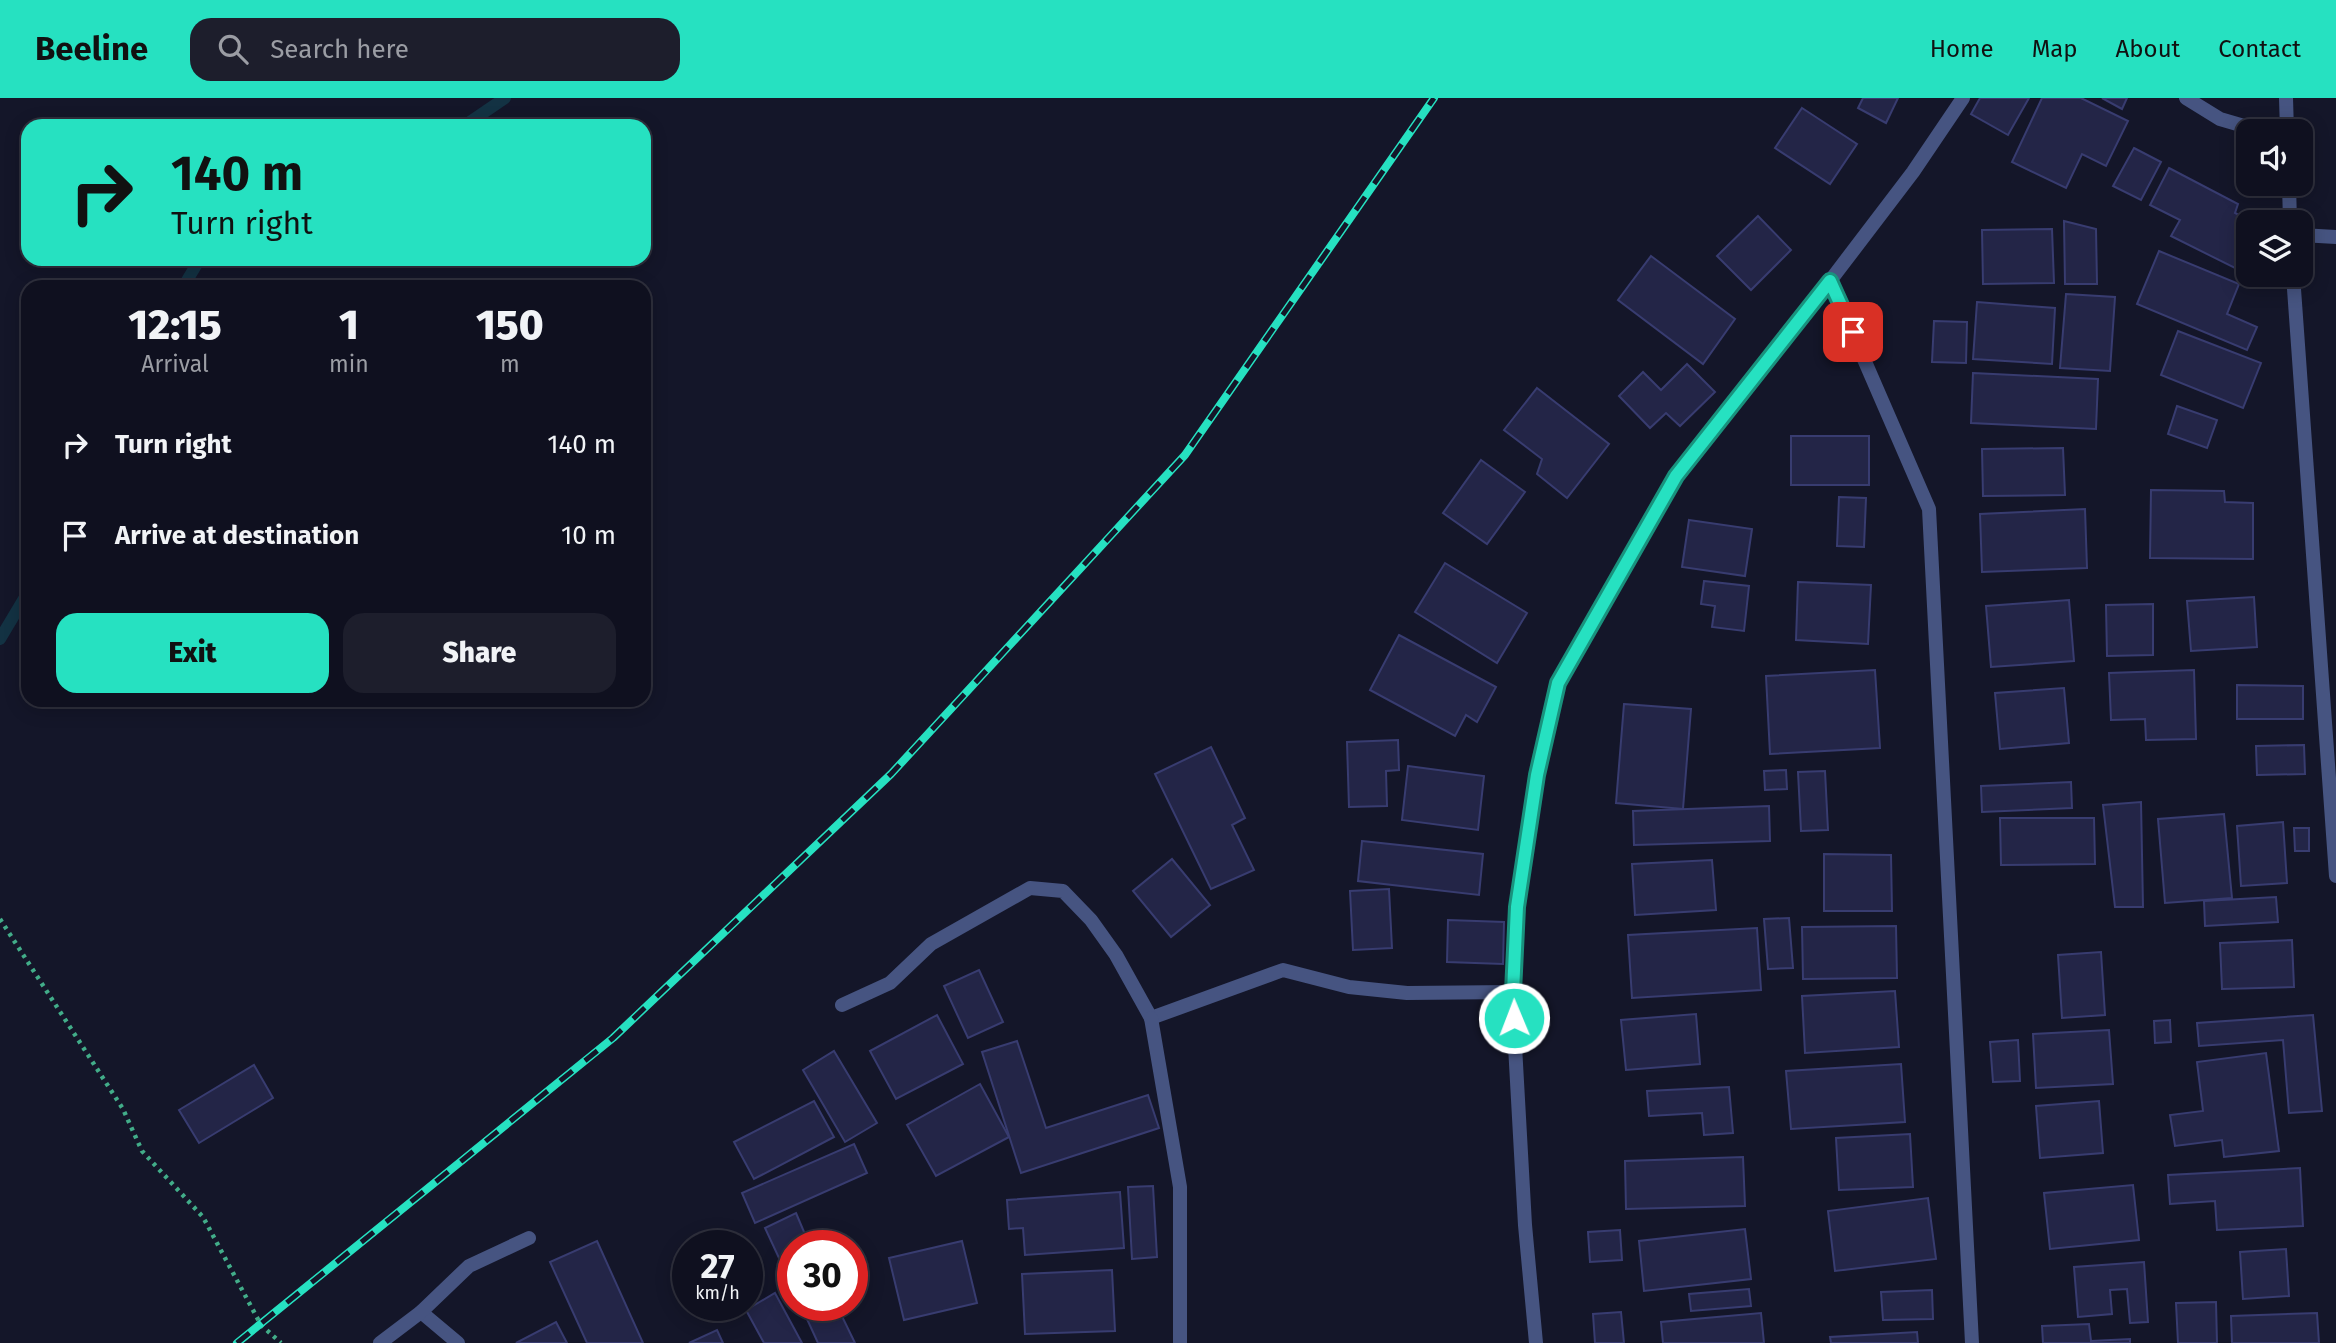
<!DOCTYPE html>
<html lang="en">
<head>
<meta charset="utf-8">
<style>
	:root { --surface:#0f101f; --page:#1d1e2c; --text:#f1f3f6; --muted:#9b9da4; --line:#2f303d; --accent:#26e1c1 }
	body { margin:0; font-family:"Fira Sans",sans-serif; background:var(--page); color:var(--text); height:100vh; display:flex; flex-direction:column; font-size:26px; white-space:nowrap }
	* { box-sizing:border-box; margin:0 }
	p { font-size:23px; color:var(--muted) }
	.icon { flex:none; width:38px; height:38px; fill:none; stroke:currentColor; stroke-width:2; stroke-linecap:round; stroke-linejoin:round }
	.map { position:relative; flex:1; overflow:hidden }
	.details { position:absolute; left:21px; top:182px; width:630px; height:427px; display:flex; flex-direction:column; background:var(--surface); border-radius:21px; box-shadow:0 4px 18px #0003,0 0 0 2px var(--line) }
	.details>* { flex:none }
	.hud { position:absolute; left:21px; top:21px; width:630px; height:147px; border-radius:21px; box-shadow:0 4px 18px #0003,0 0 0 2px var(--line); background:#26e1c1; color:#111; overflow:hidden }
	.tools { position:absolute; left:2236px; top:21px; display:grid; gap:14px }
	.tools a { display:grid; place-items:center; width:77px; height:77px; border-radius:14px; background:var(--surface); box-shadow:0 4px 18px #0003,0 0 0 2px var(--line); font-size:35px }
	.speed { position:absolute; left:672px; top:1132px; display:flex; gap:14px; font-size:35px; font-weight:700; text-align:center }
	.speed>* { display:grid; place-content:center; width:91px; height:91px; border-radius:50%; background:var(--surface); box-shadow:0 4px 18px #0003,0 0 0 2px var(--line); line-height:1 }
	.speed small { font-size:18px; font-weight:400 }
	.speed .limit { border:10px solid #d22; background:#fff; color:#111 }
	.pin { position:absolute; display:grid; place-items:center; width:60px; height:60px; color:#fff; margin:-30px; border-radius:14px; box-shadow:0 4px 10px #0006 }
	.me { position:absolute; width:77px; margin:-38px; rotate:359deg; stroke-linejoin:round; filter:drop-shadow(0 0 5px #0008) }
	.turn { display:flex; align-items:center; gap:24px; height:147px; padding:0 35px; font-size:32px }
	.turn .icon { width:91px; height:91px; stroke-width:2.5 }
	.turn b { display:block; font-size:49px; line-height:60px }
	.eta { display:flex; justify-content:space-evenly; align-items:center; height:119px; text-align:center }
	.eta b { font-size:42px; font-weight:800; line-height:49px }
	.action { display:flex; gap:14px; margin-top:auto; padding:14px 35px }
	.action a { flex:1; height:80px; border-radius:21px; background:var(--accent); color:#111; font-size:28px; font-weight:800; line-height:80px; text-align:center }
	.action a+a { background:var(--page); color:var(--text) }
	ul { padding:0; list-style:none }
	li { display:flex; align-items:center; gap:21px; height:91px; padding:0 35px }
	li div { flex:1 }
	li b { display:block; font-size:26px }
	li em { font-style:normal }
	header { display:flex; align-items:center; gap:42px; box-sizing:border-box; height:98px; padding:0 35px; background:var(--accent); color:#111 }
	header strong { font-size:33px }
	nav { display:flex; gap:38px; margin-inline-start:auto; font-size:24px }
	.search { width:490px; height:63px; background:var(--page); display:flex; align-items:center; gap:18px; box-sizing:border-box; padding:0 24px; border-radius:21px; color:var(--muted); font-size:26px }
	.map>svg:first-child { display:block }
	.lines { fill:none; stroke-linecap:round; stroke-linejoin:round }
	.stream { stroke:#133243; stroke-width:12 }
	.building { fill:#232547; stroke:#383c70; stroke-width:2 }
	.path { stroke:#42ad89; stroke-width:4.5; stroke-dasharray:3.5 5; stroke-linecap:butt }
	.lane { stroke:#465481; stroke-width:14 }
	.street { stroke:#465481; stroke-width:14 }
	.rail-casing { stroke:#26e1c1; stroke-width:8 }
	.rail { stroke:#141629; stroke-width:5; stroke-dasharray:16; stroke-linecap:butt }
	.route-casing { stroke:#19927d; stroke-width:18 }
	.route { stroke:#26e1c1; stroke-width:12 }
</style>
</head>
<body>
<header>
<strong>Beeline</strong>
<div class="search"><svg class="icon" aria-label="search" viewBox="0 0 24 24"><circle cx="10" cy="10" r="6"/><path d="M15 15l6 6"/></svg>Search here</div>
<nav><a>Home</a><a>Map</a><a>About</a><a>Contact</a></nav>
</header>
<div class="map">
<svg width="2336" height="1245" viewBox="0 0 2336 1245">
	<rect width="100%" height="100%" fill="#141629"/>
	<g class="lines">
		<g class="stream">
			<polyline points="464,28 505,0"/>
			<polyline points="183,189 200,161"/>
			<polyline points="0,541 28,494"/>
		</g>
	</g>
	<g class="building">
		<polygon points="1863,0 1898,0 1886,25 1858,10"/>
		<polygon points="1980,0 2029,0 2008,37 1971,16"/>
		<polygon points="2042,0 2081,0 2128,23 2106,68 2082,56 2066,90 2012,64"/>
		<polygon points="2102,0 2127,0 2122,11"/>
		<polygon points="1802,10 1857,46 1830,86 1775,50"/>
		<polygon points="2134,50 2161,64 2141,102 2113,88"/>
		<polygon points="2169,70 2238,106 2235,115 2253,124 2249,124 2249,148 2237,171 2171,138 2180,122 2150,107"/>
		<polygon points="1758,118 1791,152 1751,192 1717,158"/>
		<polygon points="2064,123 2096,131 2097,186 2065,186"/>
		<polygon points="2052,131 2054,185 1983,186 1982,132"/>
		<polygon points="2159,153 2239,186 2227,216 2257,229 2247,252 2137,206"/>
		<polygon points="1651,158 1735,221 1703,266 1618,202"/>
		<polygon points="2066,196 2115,199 2110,273 2060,270"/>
		<polygon points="1977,204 2055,210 2052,266 1973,261"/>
		<polygon points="1934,223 1967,224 1966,265 1932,264"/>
		<polygon points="2178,233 2261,265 2243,310 2161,277"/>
		<polygon points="1687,266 1715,294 1680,328 1666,315 1650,330 1619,298 1643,274 1661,292"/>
		<polygon points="1973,275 2098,281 2096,331 1971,325"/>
		<polygon points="1537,290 1609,346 1567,400 1537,376 1542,361 1504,332"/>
		<polygon points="2177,308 2217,322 2207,350 2168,336"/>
		<rect x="1791" y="338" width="78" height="49"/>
		<polygon points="2063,350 2065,397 1983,398 1982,351"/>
		<polygon points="1481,362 1525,394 1487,446 1443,415"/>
		<polygon points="2151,392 2224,393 2225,404 2253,405 2253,461 2150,460"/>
		<polygon points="1839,399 1866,400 1864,449 1837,448"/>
		<polygon points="2085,411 2087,470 1982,474 1980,416"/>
		<polygon points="1689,422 1752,431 1745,478 1682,469"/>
		<polygon points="1445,465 1527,515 1497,565 1415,514"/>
		<polygon points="1704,483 1749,488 1744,533 1712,529 1715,508 1701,506"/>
		<polygon points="1798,484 1871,487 1868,546 1796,542"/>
		<polygon points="2254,499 2257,549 2191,553 2187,503"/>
		<polygon points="2069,502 2074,563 1991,569 1986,508"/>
		<polygon points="2153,506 2153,557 2107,558 2106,507"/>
		<polygon points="1399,537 1496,589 1477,624 1466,617 1455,638 1370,592"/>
		<polygon points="1875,572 1880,650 1770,656 1766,578"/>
		<polygon points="2194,572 2196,641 2146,642 2145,621 2111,622 2109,575"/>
		<polygon points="2237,587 2303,588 2303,621 2237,621"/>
		<polygon points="2064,590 2069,645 2000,651 1995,595"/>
		<polygon points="1624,606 1691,611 1683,711 1616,705"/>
		<polygon points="1398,642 1399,672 1386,673 1387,708 1349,709 1347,644"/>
		<polygon points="2304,647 2305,676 2257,677 2256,648"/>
		<polygon points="1211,649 1245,720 1232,727 1254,772 1211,791 1155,676"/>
		<polygon points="1408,668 1484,678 1478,732 1402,722"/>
		<polygon points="1786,672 1787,691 1765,692 1764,673"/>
		<polygon points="1825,673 1828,732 1801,733 1798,674"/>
		<polygon points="2071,684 2072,710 1982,714 1981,688"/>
		<polygon points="2141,704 2143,809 2115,809 2103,707"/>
		<polygon points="1769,708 1770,743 1634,747 1633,713"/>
		<polygon points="2224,716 2232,800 2165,805 2158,721"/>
		<polygon points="2000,720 2094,720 2095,766 2001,767"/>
		<polygon points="2283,724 2287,785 2241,788 2237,728"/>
		<polygon points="2294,730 2309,730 2309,753 2295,753"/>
		<polygon points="1362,743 1483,756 1479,797 1358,783"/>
		<polygon points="1824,756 1891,757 1892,813 1824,813"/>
		<polygon points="1172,761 1210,807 1171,839 1133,793"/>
		<polygon points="1712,762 1716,812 1635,817 1632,766"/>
		<polygon points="1389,791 1392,850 1353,852 1350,793"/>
		<polygon points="2276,799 2278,824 2205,828 2204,803"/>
		<polygon points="1789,820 1793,870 1768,871 1764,821"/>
		<polygon points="1448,822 1504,824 1503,866 1447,864"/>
		<polygon points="1896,828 1897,880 1803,881 1802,829"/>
		<polygon points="1757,830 1761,892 1632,900 1628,837"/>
		<polygon points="2292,842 2294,889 2222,891 2220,845"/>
		<polygon points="2101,854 2105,917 2062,920 2058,857"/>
		<polygon points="979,872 1003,924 968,940 944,888"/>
		<polygon points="1895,893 1899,949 1805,955 1802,898"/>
		<polygon points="1696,916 1700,966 1626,972 1621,922"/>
		<polygon points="937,917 963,966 896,1001 870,953"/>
		<polygon points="2313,917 2322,1013 2289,1015 2283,942 2199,948 2197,925"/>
		<polygon points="2170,922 2171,944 2155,945 2154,923"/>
		<polygon points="2109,932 2113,986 2036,990 2033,936"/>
		<polygon points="2018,942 2020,983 1993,984 1990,944"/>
		<polygon points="1017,943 1046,1030 1148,997 1159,1030 1021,1075 982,954"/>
		<polygon points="834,953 877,1025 845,1044 803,972"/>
		<polygon points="2266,955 2279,1053 2224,1059 2222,1042 2175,1048 2170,1017 2203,1013 2197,964"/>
		<polygon points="1901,966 1905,1024 1791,1031 1786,973"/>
		<polygon points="254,967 273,1000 199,1045 179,1012"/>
		<polygon points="980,986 1009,1039 936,1078 907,1027"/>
		<polygon points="1729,989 1733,1035 1704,1037 1702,1015 1649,1018 1647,993"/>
		<polygon points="814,1003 834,1039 754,1081 734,1044"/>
		<polygon points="2099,1003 2103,1055 2040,1060 2036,1008"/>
		<polygon points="1910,1036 1913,1089 1839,1092 1836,1040"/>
		<polygon points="854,1046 867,1075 755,1125 742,1095"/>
		<polygon points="1743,1059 1745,1108 1626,1111 1625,1063"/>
		<polygon points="2300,1070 2303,1128 2217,1132 2215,1103 2170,1106 2168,1077"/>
		<polygon points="2133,1087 2139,1142 2050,1151 2044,1095"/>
		<polygon points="1153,1088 1157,1159 1132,1161 1128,1089"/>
		<polygon points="1120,1094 1124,1150 1025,1157 1023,1130 1009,1131 1007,1102"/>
		<polygon points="1928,1100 1936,1161 1835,1173 1828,1113"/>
		<polygon points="796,1115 810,1148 793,1148 793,1190 765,1130"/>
		<polygon points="1745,1131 1751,1181 1644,1193 1639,1143"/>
		<polygon points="1620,1132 1622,1162 1590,1164 1588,1134"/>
		<polygon points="597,1143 643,1245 587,1245 550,1164"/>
		<polygon points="962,1143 977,1205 904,1222 889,1160"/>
		<polygon points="2286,1151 2289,1198 2243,1201 2240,1154"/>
		<polygon points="2144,1164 2148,1224 2130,1225 2127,1191 2110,1192 2112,1216 2078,1219 2074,1169"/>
		<polygon points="1112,1172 1115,1233 1025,1236 1022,1176"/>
		<polygon points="1749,1191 1751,1208 1691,1213 1689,1196"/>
		<polygon points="1932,1192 1933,1221 1883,1222 1881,1194"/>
		<polygon points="775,1195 802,1245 764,1245 746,1212"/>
		<polygon points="2216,1204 2217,1245 2178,1245 2176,1205"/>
		<polygon points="801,1208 837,1208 855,1245 818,1245"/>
		<polygon points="1621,1214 1624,1245 1595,1245 1593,1216"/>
		<polygon points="1761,1215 1764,1245 1663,1245 1661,1224"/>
		<polygon points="2317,1215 2319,1245 2232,1245 2231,1218"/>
		<polygon points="556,1224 567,1245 516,1245"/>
		<polygon points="2089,1226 2091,1243 2130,1241 2130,1245 2043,1245 2042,1228"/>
		<polygon points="717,1232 723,1245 689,1245"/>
		<polygon points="1917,1234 1918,1245 1831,1245 1830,1239"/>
	</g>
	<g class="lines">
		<polyline class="path" points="0,821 123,1011 142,1053 203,1119 261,1227 281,1245"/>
		<polyline class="lane" points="842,907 890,885 931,846 1030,790 1063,793 1091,822 1116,857 1151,920 1283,872 1349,889 1407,895 1512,894"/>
		<g class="street">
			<polyline points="2186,0 2220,21 2261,33"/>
			<polyline points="2286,0 2287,33"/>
			<polyline points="2289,86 2290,124"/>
			<polyline points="2301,137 2336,139"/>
			<polyline points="2293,177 2336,778"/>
			<polyline points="1830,183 1929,411 1972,1245"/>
			<polyline points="1151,920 1180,1089 1180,1245"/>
			<polyline points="421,1214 458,1245"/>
			<polyline points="380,1245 421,1214 469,1168 529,1140"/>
			<polyline points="1536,1245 1525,1127 1512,894 1517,809 1537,677 1558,585 1676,378 1830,183 1913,74 1963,0"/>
		</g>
		<g class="rail-casing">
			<polyline id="rail" points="237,1245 613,940 891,676 1185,357 1434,0"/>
		</g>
		<use href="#rail" class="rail"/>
	</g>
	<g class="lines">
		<g class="route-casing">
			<polyline id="route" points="1514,920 1513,894 1517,809 1537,677 1558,585 1676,378 1830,183 1853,234"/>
		</g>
		<use href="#route" class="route"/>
	</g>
</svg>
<div class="tools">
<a><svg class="icon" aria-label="sound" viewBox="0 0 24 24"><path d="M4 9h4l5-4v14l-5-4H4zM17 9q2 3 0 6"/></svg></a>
<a><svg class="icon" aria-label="layers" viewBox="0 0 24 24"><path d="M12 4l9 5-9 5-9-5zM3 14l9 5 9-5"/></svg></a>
</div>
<div class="speed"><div>27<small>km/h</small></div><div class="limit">30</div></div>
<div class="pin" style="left:1853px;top:234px;background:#d93025"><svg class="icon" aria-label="arrive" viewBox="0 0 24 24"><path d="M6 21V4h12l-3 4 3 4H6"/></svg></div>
<svg class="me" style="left:1514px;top:920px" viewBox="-20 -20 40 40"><circle r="17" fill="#26e1c1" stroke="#fff" stroke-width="3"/><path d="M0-11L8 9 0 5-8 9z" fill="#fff"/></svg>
<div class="hud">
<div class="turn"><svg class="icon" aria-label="right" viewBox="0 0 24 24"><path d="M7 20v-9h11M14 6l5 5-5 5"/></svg><div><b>140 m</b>Turn right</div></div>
</div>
<section class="details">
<div class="eta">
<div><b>12:15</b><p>Arrival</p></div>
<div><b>1</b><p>min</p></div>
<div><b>150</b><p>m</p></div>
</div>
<ul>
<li><svg class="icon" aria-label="right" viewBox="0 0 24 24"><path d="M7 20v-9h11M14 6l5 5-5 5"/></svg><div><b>Turn right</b></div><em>140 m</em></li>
<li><svg class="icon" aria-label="arrive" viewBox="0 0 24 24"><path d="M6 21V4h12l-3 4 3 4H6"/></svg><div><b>Arrive at destination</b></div><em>10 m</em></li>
</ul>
<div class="action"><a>Exit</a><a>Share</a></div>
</section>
</div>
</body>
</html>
